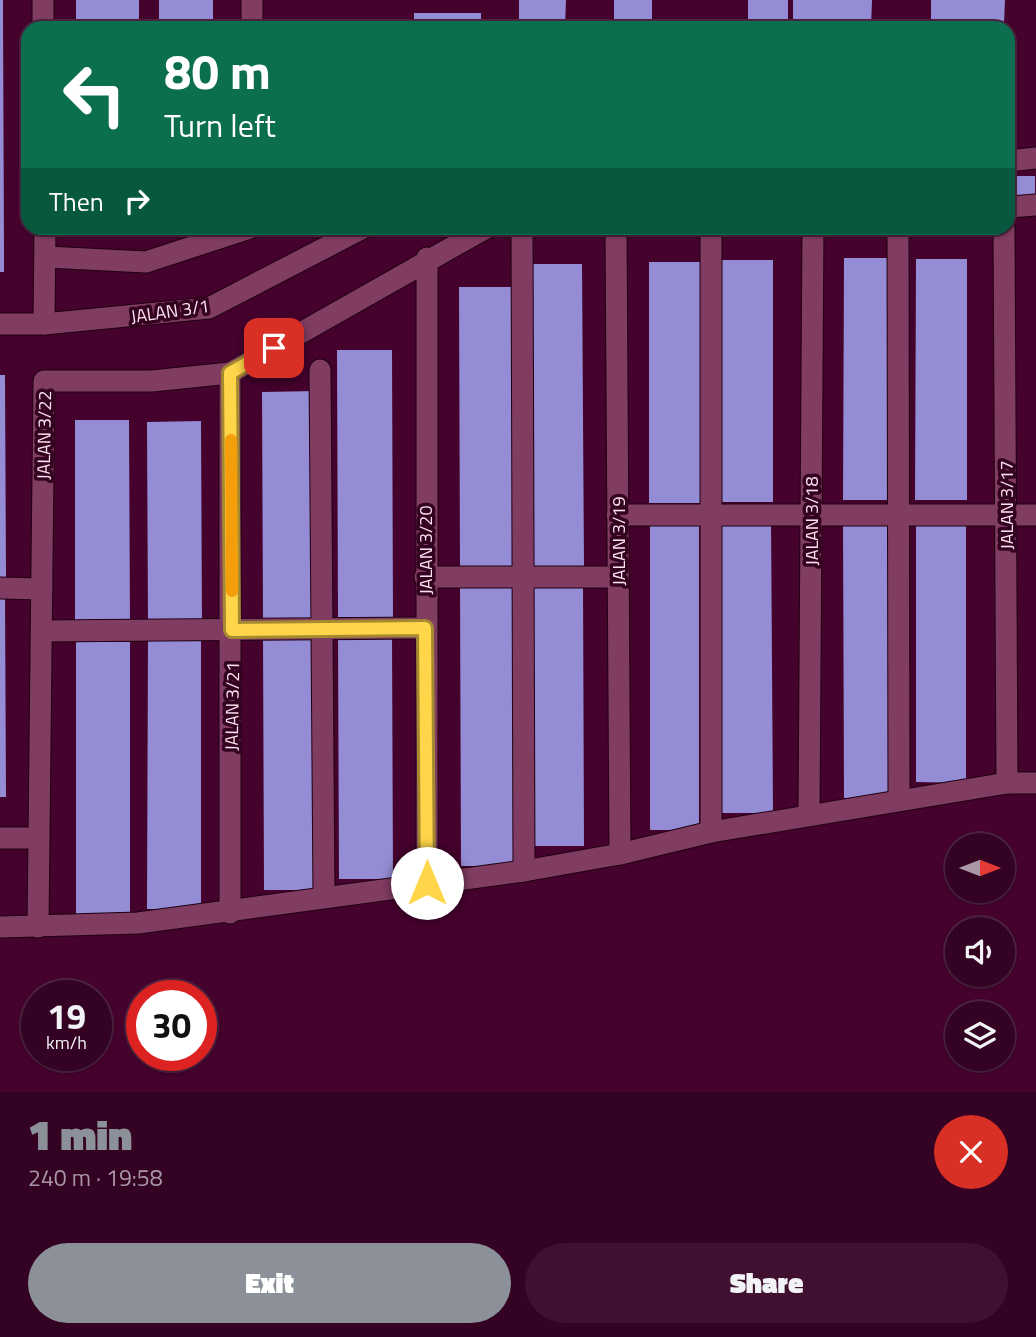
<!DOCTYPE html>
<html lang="en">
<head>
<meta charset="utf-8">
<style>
	:root { --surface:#340222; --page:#3f102f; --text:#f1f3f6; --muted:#a997a5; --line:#4e2440; --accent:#8c9099 }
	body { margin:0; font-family:"Titillium Web",sans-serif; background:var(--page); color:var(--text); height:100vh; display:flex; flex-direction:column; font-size:26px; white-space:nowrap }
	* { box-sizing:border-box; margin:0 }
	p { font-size:23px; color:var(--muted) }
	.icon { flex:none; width:38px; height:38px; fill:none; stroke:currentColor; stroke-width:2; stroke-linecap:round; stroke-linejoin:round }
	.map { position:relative; height:1092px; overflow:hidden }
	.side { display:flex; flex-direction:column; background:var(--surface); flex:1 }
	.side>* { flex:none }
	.banner { position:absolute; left:21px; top:21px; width:994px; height:214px; border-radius:21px; box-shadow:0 2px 5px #0004,0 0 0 2px var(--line); background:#0b6e4f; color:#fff; overflow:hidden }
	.needle { width:46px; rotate:90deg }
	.controls { position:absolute; left:945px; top:833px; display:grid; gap:14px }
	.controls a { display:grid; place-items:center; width:70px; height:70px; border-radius:50%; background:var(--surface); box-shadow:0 2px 5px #0004,0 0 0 2px var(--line); font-size:35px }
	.speed { position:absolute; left:21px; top:980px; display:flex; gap:14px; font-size:35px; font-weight:700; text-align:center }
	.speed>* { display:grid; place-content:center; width:91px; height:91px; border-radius:50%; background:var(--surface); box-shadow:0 2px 5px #0004,0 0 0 2px var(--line); line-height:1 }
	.speed small { font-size:18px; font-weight:400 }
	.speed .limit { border:10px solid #d22; background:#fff; color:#111 }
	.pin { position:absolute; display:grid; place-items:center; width:60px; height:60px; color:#fff; margin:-30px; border-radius:14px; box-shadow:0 4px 10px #0006 }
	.me { position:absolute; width:77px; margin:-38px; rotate:0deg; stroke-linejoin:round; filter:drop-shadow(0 0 5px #0008) }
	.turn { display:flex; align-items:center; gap:24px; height:147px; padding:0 28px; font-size:32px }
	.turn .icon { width:91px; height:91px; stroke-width:2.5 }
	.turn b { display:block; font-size:49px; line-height:60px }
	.then { display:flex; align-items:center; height:66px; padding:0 28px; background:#0003; gap:14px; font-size:26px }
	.round { display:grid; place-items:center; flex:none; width:74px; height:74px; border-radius:37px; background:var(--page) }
	.summary { display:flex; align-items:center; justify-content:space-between; height:119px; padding:0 28px }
	h1 { font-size:42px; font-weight:800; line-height:52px; color:var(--accent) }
	.action { display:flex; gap:14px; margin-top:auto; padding:14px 28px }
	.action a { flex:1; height:80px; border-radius:42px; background:var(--accent); color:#fff; font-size:28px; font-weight:800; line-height:80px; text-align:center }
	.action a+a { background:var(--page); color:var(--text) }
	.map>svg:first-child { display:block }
	.building { fill:#948dd5 }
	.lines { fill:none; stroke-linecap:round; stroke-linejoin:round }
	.minor-casing { stroke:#1f0112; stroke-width:23 }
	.minor { stroke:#803c61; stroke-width:21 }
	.route-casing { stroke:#a68a30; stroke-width:18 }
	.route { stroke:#ffd54a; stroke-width:12 }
	.slow { stroke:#f59e0b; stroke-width:12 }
	.labels { text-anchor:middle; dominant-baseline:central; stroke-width:7; stroke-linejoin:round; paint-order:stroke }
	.street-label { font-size:18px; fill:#fbe2ed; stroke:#340321 }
</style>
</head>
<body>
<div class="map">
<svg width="1036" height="1092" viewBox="0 0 1036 1092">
	<rect width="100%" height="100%" fill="#45022d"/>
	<g class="building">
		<polygon points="0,0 3,0 3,12 4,252 4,272 0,272"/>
		<rect x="76" y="0" width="63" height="28"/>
		<rect x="159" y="0" width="54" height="28"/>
		<polygon points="519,0 566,0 565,28 519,28"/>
		<rect x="614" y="0" width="38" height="28"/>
		<rect x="748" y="0" width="40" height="28"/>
		<polygon points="793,0 872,0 871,28 793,28"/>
		<polygon points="931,0 1005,0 1004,23 931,21"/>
		<rect x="414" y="13" width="67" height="15"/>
		<rect x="1013" y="176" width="22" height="23"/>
		<polygon points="77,228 140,228 140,231 77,230"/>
		<polygon points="844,258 895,258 895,500 843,500"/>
		<polygon points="916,259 967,259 967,500 915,500"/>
		<polygon points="722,260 773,260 773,502 721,502"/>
		<rect x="649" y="262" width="51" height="241"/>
		<polygon points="528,264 582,264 584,567 529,568"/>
		<polygon points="459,287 514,287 514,568 460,568"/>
		<polygon points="337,350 392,350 393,617 338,617"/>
		<polygon points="0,375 5,375 6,577 0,577"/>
		<polygon points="316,391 317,619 263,619 262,392"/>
		<polygon points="75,420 129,420 130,622 75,622"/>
		<polygon points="201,421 202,624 148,624 147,422"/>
		<polygon points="720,518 771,518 773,813 722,813"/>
		<rect x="650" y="520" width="49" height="310"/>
		<polygon points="843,521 892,521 892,798 844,798"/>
		<polygon points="916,521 966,521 966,783 916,782"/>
		<polygon points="528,583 583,583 584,846 529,846"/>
		<polygon points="460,584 514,584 514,866 461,866"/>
		<polygon points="0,595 5,595 6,797 0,797"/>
		<polygon points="338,636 392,636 393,879 339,879"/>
		<polygon points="263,637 317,637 318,890 264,890"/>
		<polygon points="148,638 201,639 201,909 147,909"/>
		<polygon points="76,641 130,642 130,917 76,917"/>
	</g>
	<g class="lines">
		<g class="minor-casing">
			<g id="minor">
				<polyline points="43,0 43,28"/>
				<polyline points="252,28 252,0"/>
				<polyline points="1008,161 1036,158"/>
				<polyline points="1008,207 1036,205"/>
				<polyline points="522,228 524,871"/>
				<polyline points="616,228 620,854"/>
				<polyline points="711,228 711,832"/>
				<polyline points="898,228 899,800"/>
				<polyline points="1004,228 1007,783"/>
				<polyline points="46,257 146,262 250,228"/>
				<polyline points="0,324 44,324 209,308 363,228"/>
				<polyline points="44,324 45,228"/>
				<polyline points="320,370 324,896"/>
				<polyline points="617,515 1036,515"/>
				<polyline points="425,577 618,577"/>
				<polyline points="0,588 42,589"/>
				<polyline points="42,631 425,628"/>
				<polyline points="809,814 813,228"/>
				<polyline points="0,838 39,838"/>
				<polyline points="427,883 427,258"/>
				<polyline points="230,913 230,373"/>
				<polyline points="0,927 138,923 524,871 620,854 711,832 1007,783 1036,783"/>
				<polyline points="38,927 44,381 152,381 230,373 486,228"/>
			</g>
		</g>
		<use href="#minor" class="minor"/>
	</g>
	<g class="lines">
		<g class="route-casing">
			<polyline id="route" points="274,348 230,373 232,630 425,628 427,883"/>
		</g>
		<use href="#route" class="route"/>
		<polyline class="slow" points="231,440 232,591"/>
	</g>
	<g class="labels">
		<g class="street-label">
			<text transform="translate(170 311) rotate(-8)">JALAN 3/1</text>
			<text transform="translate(44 435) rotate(-89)">JALAN 3/22</text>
			<text transform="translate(1006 505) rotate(-90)">JALAN 3/17</text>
			<text transform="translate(811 521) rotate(-90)">JALAN 3/18</text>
			<text transform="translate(618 541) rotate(-90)">JALAN 3/19</text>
			<text transform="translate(425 550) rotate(-90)">JALAN 3/20</text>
			<text transform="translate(232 706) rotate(-89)">JALAN 3/21</text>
		</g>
	</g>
</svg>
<div class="controls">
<a><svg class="needle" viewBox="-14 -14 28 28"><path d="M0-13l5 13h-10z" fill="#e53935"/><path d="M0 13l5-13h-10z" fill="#a997a5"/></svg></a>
<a><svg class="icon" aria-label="sound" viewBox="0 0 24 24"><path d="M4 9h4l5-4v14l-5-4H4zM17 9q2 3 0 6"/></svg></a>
<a><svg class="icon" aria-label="layers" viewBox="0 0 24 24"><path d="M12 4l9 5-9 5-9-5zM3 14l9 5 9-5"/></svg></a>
</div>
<div class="speed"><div>19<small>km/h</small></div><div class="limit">30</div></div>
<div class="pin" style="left:274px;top:348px;background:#d93025"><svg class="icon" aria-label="arrive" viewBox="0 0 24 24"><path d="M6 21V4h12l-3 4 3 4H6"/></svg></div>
<svg class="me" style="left:427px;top:883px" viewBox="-20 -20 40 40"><circle r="19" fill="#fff"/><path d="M0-13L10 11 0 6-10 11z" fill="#ffd54a"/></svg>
<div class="banner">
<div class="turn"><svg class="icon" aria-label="left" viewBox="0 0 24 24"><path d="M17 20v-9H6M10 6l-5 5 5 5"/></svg><div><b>80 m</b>Turn left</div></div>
<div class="then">Then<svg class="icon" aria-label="right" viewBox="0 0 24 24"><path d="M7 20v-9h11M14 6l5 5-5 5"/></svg></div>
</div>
</div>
<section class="side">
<div class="summary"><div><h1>1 min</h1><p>240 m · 19:58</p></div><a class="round" style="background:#d93025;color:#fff"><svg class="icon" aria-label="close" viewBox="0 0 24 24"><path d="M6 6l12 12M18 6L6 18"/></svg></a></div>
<div class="action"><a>Exit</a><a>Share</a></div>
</section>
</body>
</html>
